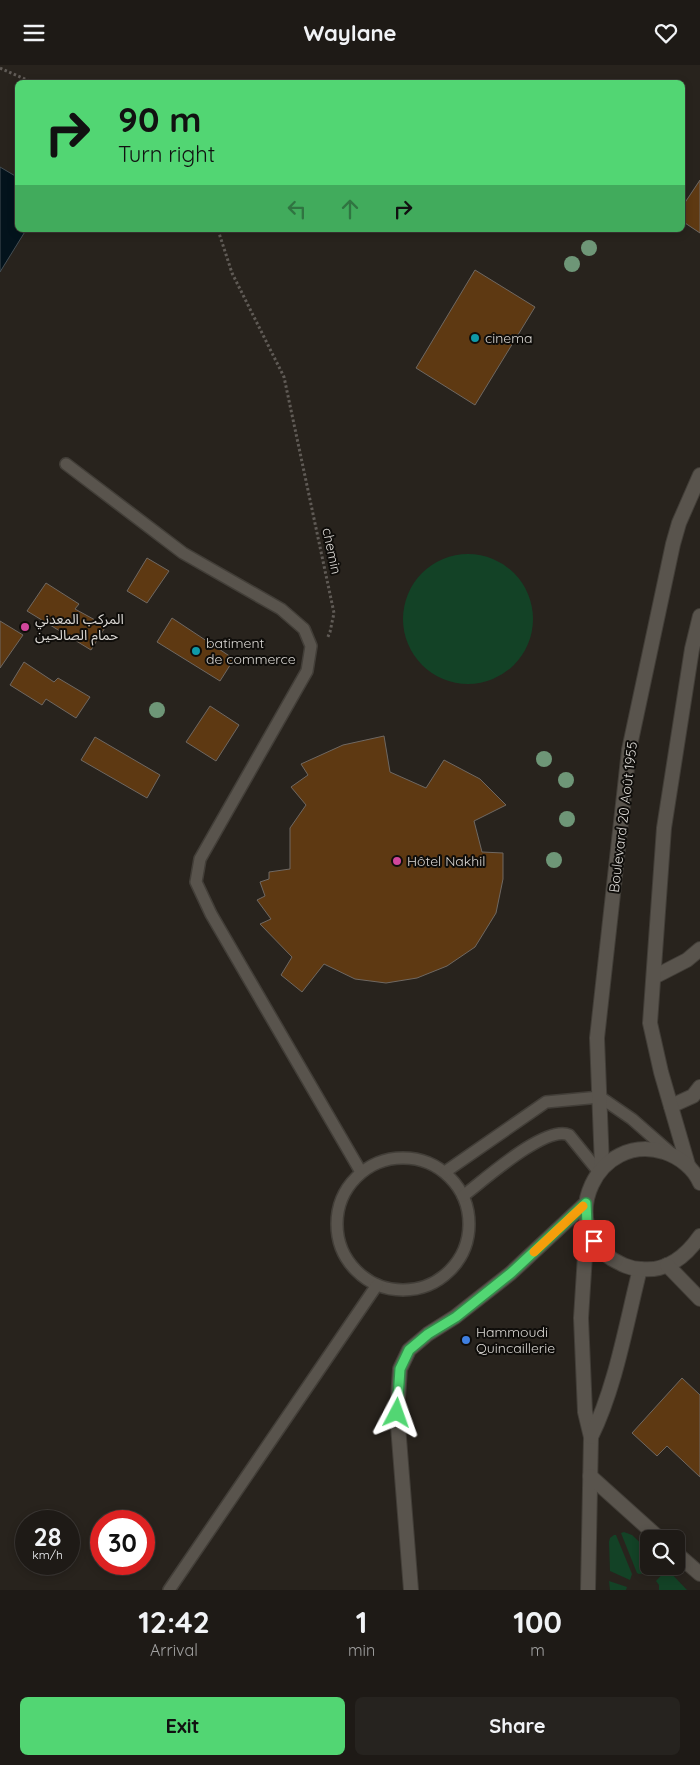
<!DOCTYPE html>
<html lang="en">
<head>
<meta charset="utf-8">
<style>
	:root { --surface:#1e1a16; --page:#26231f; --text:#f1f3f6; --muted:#a1a1a1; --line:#3c3835; --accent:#52d673 }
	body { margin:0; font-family:Quicksand,"Noto Sans Arabic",sans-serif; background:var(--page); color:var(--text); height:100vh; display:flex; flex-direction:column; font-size:19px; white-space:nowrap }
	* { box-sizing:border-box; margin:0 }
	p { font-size:16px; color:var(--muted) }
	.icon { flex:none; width:28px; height:28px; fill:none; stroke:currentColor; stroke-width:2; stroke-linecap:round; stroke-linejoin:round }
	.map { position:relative; height:1525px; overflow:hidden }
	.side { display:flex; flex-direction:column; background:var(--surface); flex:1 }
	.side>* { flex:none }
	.top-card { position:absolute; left:15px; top:15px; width:670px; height:152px; border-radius:8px; box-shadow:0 2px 8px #0003,0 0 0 1px var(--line); background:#52d673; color:#111; overflow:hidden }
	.tools { position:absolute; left:640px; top:1465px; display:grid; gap:10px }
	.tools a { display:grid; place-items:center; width:45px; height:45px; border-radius:8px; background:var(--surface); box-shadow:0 2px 8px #0003,0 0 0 1px var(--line); font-size:25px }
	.speed { position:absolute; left:15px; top:1445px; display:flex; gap:10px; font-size:25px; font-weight:700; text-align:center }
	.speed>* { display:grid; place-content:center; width:65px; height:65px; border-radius:50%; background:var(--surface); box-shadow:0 2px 8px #0003,0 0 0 1px var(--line); line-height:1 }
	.speed small { font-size:12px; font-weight:400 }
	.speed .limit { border:8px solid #d22; background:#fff; color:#111 }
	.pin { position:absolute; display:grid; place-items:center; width:42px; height:42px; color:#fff; margin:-21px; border-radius:10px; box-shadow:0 2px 8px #0006 }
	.me { position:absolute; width:55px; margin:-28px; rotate:4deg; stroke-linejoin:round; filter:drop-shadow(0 0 4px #0008) }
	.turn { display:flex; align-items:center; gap:18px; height:105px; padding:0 20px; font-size:22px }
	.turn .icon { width:65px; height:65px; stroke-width:2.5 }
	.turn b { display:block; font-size:35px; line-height:42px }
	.lanes { display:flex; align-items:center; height:48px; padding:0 20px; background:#0003; justify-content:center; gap:25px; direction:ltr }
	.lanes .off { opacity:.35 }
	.eta { display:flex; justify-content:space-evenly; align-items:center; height:85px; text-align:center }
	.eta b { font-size:30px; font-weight:800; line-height:35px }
	.action { display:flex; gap:10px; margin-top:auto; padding:10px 20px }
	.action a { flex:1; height:58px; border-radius:8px; background:var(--accent); color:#111; font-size:20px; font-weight:800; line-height:58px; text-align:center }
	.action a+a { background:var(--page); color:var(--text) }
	header { display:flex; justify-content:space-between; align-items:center; height:65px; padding:0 20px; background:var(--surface); font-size:22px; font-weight:800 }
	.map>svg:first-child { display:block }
	.green { fill:#134226 }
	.water { fill:#03131c; stroke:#444e54 }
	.building { fill:#5e3912; stroke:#6f6862 }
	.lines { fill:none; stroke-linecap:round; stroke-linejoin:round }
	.service-casing { stroke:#423e38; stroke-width:14 }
	.minor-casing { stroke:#423e38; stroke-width:16 }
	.tertiary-casing { stroke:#423e38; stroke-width:16 }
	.path { stroke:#605b56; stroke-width:3; stroke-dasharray:2.5 2.5; stroke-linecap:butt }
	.service { stroke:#59544d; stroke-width:11 }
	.minor { stroke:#59544d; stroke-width:14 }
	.tertiary { stroke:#59544d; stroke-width:14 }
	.tree { fill:#6e9677 }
	.route-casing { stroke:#358b4b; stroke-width:12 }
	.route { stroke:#52d673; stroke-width:9 }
	.slow { stroke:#f59e0b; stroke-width:9 }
	.culture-dot { fill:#0f9aa8; stroke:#0f0d0a; stroke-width:2 }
	.hotel-dot { fill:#d1479c; stroke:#0f0d0a; stroke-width:2 }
	.shop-dot { fill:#3f7fe0; stroke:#0f0d0a; stroke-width:2 }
	.labels { text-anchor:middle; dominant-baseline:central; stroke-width:4; stroke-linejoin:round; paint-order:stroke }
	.poi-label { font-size:14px; fill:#dcd9d5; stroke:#0f0d0a; text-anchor:start }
	.street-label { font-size:14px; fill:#dcd9d5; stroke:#0f0d0a }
</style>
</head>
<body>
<header><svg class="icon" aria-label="menu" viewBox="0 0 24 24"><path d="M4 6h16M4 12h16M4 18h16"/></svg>Waylane<svg class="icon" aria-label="heart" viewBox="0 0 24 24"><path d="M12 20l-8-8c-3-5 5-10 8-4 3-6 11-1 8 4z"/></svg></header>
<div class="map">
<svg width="700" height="1525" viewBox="0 0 700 1525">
	<rect width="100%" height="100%" fill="#28231d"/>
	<g class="green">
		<circle cx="468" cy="554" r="65"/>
		<polygon points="624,1467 632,1470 649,1486 649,1501 658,1501 651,1511 647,1508 639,1509 637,1508 621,1468"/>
		<polygon points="614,1470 616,1470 632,1509 630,1515 610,1506 609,1477 610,1473"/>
		<polygon points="667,1504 687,1525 659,1525 659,1520 656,1516"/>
		<polygon points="609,1516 627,1522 626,1525 610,1525"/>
	</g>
	<polygon class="water" points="0,102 17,112 18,165 26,165 0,207"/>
	<g class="building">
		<polygon points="700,115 700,168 682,156 682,142"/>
		<polygon points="475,205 535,242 475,340 416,303"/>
		<polygon points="147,493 169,506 147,538 127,526"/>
		<polygon points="46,518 79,539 75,544 106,561 91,585 27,546"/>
		<polygon points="172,553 234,594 220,616 157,577"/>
		<polygon points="0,556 23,570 0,603"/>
		<polygon points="24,597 54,617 58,613 90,632 76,653 46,634 42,640 10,620"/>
		<polygon points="210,641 239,660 216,696 186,677"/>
		<polygon points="384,671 390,707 426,723 444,695 480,714 506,740 474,756 482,787 503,788 503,814 496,848 475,882 447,901 417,913 386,918 355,914 324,899 302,927 281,910 292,892 260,859 271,854 257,835 265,831 260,817 269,814 269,807 290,804 290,763 306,740 291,722 308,710 301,699 343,680"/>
		<polygon points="95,672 160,710 147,733 81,695"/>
		<polygon points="682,1313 700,1330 700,1412 667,1381 657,1391 632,1368"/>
	</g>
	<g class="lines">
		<g class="service-casing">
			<g id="service">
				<polyline points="66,399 183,488 281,544 304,564 311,581 307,606 200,794 196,817 211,849 361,1107"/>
				<circle cx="403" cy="1159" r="66"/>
				<polyline points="445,1107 546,1037 600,1032 632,1054 673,1090"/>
				<path d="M463,1131C483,1116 546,1059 569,1070L599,1107"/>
				<polyline points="169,1525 377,1220"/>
			</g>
		</g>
		<g class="minor-casing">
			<g id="minor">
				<polyline points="654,912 687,895 700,884"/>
				<polyline points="671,1041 693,1031 700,1022"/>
				<polyline points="587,1159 581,1253 585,1347 591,1372 588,1525"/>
				<path d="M591,1372C616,1321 626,1259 640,1204"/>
				<polyline points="590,1411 660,1474"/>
				<polyline points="676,1488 700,1509"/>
				<polyline points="411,1525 397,1348 400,1304 409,1285 428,1269 455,1252 511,1208 586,1138"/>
			</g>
		</g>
		<g class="tertiary-casing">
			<g id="tertiary">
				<polyline points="688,1100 661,1007 650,958 664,763 692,584 700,551"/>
				<polyline points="602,1101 597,973 629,685 673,479 679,458 700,410"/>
				<path d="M700,1118C694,1103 679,1092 664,1087C597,1067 556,1158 612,1194C621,1199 630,1204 641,1204C667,1207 686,1191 700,1171"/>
				<polyline points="667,1200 700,1234"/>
			</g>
		</g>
		<g class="path">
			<polyline points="0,3 34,18"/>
			<polyline points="218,165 232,208 284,312 334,548 330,567 327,574"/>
		</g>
		<use href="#service" class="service"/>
		<use href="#minor" class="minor"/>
		<use href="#tertiary" class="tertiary"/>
	</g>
	<g class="tree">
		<circle cx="589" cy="183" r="8"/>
		<circle cx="572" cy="199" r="8"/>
		<circle cx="157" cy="645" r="8"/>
		<circle cx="544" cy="694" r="8"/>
		<circle cx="566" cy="715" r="8"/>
		<circle cx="567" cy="754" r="8"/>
		<circle cx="554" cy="795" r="8"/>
	</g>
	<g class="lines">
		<g class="route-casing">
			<polyline id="route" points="397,1348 400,1304 409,1285 428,1269 456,1252 511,1208 586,1138 587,1159 594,1176"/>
		</g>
		<use href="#route" class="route"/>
		<polyline class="slow" points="534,1187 583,1141"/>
	</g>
	<g class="culture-dot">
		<circle cx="475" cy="273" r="5"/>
		<circle cx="196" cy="586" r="5"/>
	</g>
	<g class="hotel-dot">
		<circle cx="25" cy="562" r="5"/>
		<circle cx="397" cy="796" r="5"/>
	</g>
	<circle class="shop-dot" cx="466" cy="1275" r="5"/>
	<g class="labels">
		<g class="poi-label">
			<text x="485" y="273">cinema</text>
			<text x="35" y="554">المركب المعدني<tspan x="35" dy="16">حمام الصالحين</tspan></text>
			<text x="206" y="578">batiment<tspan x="206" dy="16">de commerce</tspan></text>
			<text x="407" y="796">Hôtel Nakhil</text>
			<text x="476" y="1267">Hammoudi<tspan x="476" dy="16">Quincaillerie</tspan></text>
		</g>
		<g class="street-label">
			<text transform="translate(332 486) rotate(78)">chemin</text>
			<text transform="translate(623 752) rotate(-83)">Boulevard 20 Août 1955</text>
		</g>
	</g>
</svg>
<div class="tools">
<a><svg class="icon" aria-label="search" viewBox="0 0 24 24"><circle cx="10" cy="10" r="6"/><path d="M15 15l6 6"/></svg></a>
</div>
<div class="speed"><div>28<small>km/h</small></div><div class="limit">30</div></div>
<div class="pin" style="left:594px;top:1176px;background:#d93025"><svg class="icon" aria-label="arrive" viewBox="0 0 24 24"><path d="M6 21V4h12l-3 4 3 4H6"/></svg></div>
<svg class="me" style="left:397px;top:1348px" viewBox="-20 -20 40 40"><path d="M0-17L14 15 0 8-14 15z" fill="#52d673" stroke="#fff" stroke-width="4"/></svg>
<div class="top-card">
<div class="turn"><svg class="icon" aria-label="right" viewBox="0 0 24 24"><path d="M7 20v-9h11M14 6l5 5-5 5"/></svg><div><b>90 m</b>Turn right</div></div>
<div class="lanes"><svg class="icon off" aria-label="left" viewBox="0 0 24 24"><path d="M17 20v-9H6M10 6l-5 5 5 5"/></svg><svg class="icon off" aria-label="ahead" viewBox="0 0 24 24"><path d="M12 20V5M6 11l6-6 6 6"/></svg><svg class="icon" aria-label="right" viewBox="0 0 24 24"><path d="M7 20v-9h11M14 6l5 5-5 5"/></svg></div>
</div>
</div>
<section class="side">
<div class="eta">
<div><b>12:42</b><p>Arrival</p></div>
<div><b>1</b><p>min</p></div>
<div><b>100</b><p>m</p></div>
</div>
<div class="action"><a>Exit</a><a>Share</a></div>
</section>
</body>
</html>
